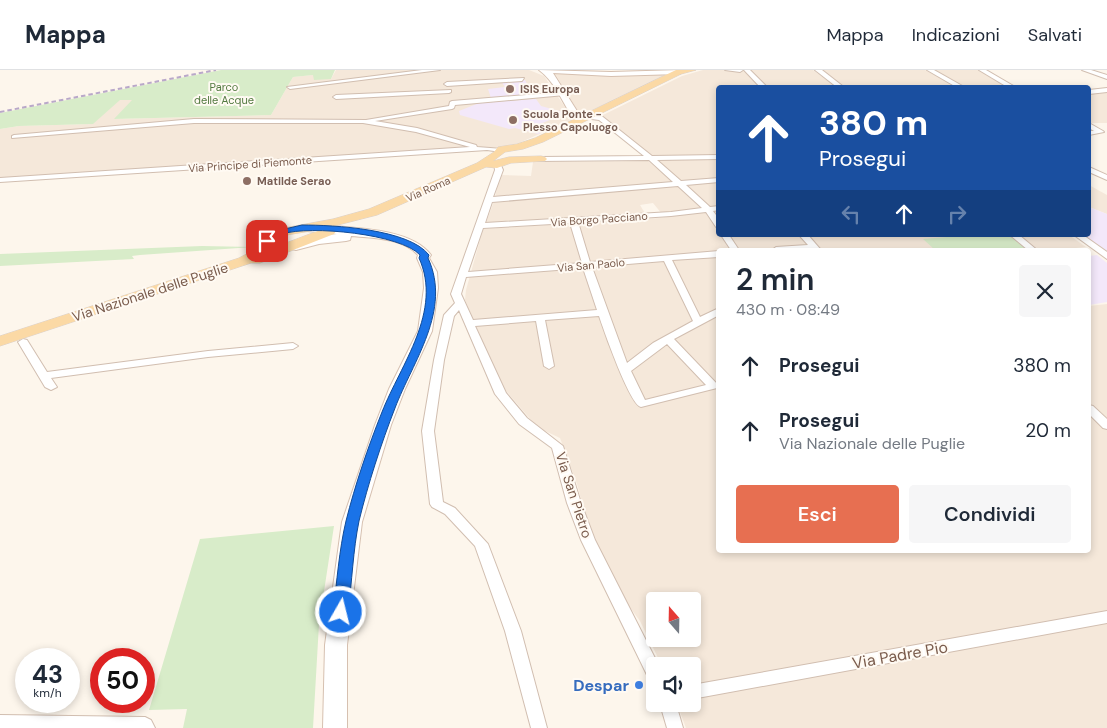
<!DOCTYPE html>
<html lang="it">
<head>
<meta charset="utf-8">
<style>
	:root { --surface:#fff; --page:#f6f6f7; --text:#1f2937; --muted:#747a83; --line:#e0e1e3; --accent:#e76f51 }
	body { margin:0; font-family:"DM Sans",sans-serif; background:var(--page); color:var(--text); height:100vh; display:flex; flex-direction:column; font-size:19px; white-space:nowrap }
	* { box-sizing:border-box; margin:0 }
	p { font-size:16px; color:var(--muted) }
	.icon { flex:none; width:28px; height:28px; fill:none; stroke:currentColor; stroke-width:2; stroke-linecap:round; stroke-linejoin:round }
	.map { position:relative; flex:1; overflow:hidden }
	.side { position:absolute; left:716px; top:178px; width:375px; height:305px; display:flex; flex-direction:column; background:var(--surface); border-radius:5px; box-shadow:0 2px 8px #0003 }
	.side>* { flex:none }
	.guide { position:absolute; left:716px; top:15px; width:375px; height:152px; border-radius:5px; box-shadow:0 2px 8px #0003; background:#1a4fa0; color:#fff; overflow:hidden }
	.needle { width:32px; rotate:340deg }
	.buttons { position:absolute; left:646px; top:522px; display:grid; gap:10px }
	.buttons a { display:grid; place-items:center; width:55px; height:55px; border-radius:5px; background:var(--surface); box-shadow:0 2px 8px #0003; font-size:25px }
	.speed { position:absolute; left:15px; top:578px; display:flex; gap:10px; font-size:25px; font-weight:700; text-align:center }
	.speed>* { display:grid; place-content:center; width:65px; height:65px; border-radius:50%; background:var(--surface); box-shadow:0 2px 8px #0003; line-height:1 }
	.speed small { font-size:12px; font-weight:400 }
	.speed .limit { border:8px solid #d22; background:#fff; color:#111 }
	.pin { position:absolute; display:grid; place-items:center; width:42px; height:42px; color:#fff; margin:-21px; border-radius:10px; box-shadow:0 2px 8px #0006 }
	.me { position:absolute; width:55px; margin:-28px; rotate:8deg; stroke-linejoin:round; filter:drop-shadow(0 0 4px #0008) }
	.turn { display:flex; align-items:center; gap:18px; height:105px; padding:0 20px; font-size:22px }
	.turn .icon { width:65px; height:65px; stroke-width:2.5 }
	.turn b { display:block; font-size:35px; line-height:42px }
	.lanes { display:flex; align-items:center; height:48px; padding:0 20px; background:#0003; justify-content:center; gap:25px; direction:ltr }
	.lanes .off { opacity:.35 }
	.round { display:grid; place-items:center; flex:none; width:52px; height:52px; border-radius:5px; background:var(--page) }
	.headline { display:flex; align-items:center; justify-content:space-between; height:85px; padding:0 20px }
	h1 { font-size:30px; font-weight:600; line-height:38px }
	.button { display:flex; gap:10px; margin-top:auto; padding:10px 20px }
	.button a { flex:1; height:58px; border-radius:5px; background:var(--accent); color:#fff; font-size:20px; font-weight:600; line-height:58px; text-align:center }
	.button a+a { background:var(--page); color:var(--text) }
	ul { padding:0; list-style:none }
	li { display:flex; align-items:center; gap:15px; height:65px; padding:0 20px }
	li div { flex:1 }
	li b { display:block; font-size:19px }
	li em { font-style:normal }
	header { display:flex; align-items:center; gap:30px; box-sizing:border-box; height:70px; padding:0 25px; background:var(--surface); border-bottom:1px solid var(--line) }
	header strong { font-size:24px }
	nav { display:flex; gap:28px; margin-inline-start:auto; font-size:18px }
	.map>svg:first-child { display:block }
	.residential { fill:#f5e8da; fill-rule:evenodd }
	.education { fill:#f3e8fa }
	.green { fill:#d8ecc9 }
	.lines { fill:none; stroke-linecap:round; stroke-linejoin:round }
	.street-casing { stroke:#d1beb0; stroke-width:2 }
	.secondary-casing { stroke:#d6c0b0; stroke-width:2 }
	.primary-casing { stroke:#dad1cd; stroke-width:1 }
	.street { fill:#fff; fill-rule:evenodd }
	.secondary { fill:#fff; fill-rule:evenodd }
	.primary { fill:#fbd9a5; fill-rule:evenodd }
	.rail { stroke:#b9a8c9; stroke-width:2; stroke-dasharray:4.5 3; stroke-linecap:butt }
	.route { fill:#1a73e8; stroke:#114b97 }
	.education-dot { fill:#8d6e63; stroke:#fffaf3; stroke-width:2 }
	.shop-dot { fill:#3f7fe0; stroke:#fffaf3; stroke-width:2 }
	.labels { text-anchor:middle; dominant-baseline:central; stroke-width:4; stroke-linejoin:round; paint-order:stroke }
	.far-park-label { font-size:11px; fill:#537a41; stroke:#fffaf3 }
	.far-education-label { font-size:11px; font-weight:bold; fill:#785e54; stroke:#fffaf3; text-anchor:start }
	.far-street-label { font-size:11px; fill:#7a5c4d; stroke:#fffaf3 }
	.street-label { font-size:14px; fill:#7a5c4d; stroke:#fffaf3 }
	.near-street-label { font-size:16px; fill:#7a5c4d; stroke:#fffaf3 }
	.near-shop-label { font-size:16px; font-weight:bold; fill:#366cbe; stroke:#fffaf3; text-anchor:end }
</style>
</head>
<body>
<header>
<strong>Mappa</strong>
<nav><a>Mappa</a><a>Indicazioni</a><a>Salvati</a></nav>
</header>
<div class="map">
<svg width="1107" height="658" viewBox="0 0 1107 658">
	<rect width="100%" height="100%" fill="#fdf6ec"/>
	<g class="residential">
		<polygon points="336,0 529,0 544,6 573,49 519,73 502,77 0,109 0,59 19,56 92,54 119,30 133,30 115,49 271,45 293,7 313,5 331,9"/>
		<polygon points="703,0 742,0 763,17 719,18 719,85 652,86 601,46 682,6"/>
		<polygon points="750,0 813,0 828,11 840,17 768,17"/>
		<polygon points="821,0 925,0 958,17 844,17"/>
		<polygon points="933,0 980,0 1012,17 966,17"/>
		<polygon points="554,2 662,4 667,5 586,43 578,41"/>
		<polygon points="1107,21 1107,53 1089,53 1089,22"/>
		<polygon points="663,90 719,90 719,136 712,138 658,92"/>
		<polygon points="648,91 673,112 495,127 500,105 531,106 533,92"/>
		<polygon points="1089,115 1107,125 1107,144 1089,137"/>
		<polygon points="668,116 678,116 702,139 662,144 653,133 640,135 646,145 486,153 494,131"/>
		<path d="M719,140V165H798L811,180H719V480H1089V236L1107,234V658H686L677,634H692V596H662L640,551L623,528L608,499L587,452L577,414L560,368L543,360L531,350L501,315L465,230L466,220L483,159L659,148ZM655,531H692V569H655Z"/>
		<polygon points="809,165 1069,165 1086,177 1055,180 822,180"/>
	</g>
	<g class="education">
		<polygon points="525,10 533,25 491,28 488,19 505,17 501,11"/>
		<polygon points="536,29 541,36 567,43 540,54 551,58 538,64 515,58 509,59 460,45 459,41 479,33"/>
		<polygon points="1089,137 1107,144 1107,181 1084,165 1089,165"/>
		<polygon points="1097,185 1107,193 1107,232 1089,235 1089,186"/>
	</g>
	<g class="green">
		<polygon points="221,0 335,0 331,9 314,10 313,5 293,7 271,45 114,49 132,30 120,30 93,54 19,56 0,59 0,43"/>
		<polygon points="971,165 1009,165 1029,180 935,180 923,169"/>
		<polygon points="202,176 253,177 140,185 132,186 134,189 0,196 0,184"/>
		<polygon points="334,456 319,554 313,658 183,658 187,639 149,640 200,469"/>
	</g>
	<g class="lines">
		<g class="street-casing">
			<g id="street">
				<polygon points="422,0 440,0 290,19 287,17"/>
				<polygon points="725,0 743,0 740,2"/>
				<polygon points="744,0 750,0 768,18 761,18"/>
				<polygon points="815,0 822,0 845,18 838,18"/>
				<polygon points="927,0 934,0 966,18 958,18"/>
				<polygon points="979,0 986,0 1017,18 1009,18"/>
				<polygon points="1082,0 1091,0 1107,5 1107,9"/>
				<polygon points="524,8 522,11 447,16 444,14 447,12"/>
				<polygon points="1107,18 1107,22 1089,24 1089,20"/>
				<polygon points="451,20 451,22 449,23 336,29 333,27 336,25"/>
				<polygon points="563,22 565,23 565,25 455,35 454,38 452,39 375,51 417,58 476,75 477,77 503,79 504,80 501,82 487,80 0,112 0,108 470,77 416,62 363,53 194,53 12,68 12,66 14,65 194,49 366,50 449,36 450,32 452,31"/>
				<path d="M586,45L603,47L652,86L719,85V89L657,90L681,111L719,108V112L686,115L710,137L719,136V140L713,141L719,149V157H716L706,142L671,146L578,152L590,192L719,181V187L672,190L700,247L719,238V245L674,269L719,316L717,318L641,337C630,335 604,261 599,246L545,250L554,296L549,299L544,296L536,251L475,256L506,323L527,348L563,376L581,433L595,470L659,596H655V611L649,609L581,470L567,433L552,378L519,354L495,324L459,240L454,246L444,290L434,361L443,432L455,438L488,474L521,561L547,658H531L505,561L475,476L445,444L432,437L430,434L422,361L434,290L444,245L455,233L451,224L495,100L494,93H500L503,100L493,127L673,112L649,90L538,91V87H541L644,86L599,50L584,48L583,47ZM678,116L702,138L671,142L485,153L492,132ZM570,153L582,193L468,202L483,158ZM664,191L693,251L653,273L627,293L592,197ZM583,198L597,240L473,250L461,224L466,207ZM667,274L706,315L645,330L631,301Z"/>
				<polygon points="1089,53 1103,61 1104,62 1089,65 1089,61 1094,61 1089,58"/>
				<polygon points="1089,97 1107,105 1107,110 1089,102"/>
				<polygon points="721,165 729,165 739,180 731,180"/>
				<polygon points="799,165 808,165 821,180 772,180 776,177 808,175"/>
				<polygon points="1010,165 1019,165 1037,180 1028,180"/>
				<polygon points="1074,165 1083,165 1107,182 1107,189"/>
				<polygon points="23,269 27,270 47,302 208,281 293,273 298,276 293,279 208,287 51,308 57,317 51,320 45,317 18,272"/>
				<polygon points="1089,335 1093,336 1107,349 1107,359 1103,358 1089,344"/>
				<polygon points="1107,541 1107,553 692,629 692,615"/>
				<polygon points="660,634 676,634 683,658 667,658"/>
				<polygon points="0,645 145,647 151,650 155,658 0,658"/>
			</g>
		</g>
		<g class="secondary-casing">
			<g id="secondary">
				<path d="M539,0L611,2L681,0L683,2L679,4L611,6L553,3L577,41L589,45V49L571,45C561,29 554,11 539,0Z"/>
				<path d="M311,154C345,158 410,156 431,185L429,188L437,202L438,218L432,261L405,319L391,355L362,452L347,575V658H323L325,575L342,452L375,355L389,319L418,261L424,218L423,202L417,188L418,185C403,168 373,168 351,166L350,170L346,171L319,174L296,180L292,179L290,176L292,173L319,166L337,164L307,161L305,158L307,155Z"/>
			</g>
		</g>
		<g class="primary-casing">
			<path id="primary" d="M676,0H696L681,4L543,72L523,79L505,82L493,91L509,87L541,86L545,87L547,89L545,91L511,93L497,98L486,97L377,145L330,157L336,161L334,164L260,193H251L0,276V266L239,188L256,179L273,160L333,149L369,139L477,93L494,82L498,77L517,74L535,68ZM323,159L270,179L282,166Z"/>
		</g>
		<use href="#street" class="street"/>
		<use href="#secondary" class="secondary"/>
		<use href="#primary" class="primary"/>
		<polyline class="rail" points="0,42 216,0"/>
	</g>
	<path class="route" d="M302,155C334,155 409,159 429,185L428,188C452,240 413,291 395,338C381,374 368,414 359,451C353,480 352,512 348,542L346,546L341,548L336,546L333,542C337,512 339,480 346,451C355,415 368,377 382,342C401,294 443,241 419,188L420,185C401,164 310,155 282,164C278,166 274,170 270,173L262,171L276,161Z"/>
	<g class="education-dot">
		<circle cx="510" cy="19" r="5"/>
		<circle cx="513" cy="50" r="5"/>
		<circle cx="247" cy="111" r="5"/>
	</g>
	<circle class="shop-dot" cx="639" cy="615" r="5"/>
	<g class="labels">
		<g class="far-park-label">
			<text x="224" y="17">Parco<tspan x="224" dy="13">delle Acque</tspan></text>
		</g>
		<g class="far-education-label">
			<text x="520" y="19">ISIS Europa</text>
			<text x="523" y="44">Scuola Ponte -<tspan x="523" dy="13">Plesso Capoluogo</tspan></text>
			<text x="257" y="111">Matilde Serao</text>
		</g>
		<g class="far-street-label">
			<text transform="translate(250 94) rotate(-4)">Via Principe di Piemonte</text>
			<text transform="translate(428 119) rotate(-24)">Via Roma</text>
			<text transform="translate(599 149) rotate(-4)">Via Borgo Pacciano</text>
			<text transform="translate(591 195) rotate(-5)">Via San Paolo</text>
		</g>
		<g class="street-label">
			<text transform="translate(150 222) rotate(-18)">Via Nazionale delle Puglie</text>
			<text transform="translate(574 425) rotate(72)">Via San Pietro</text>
		</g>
		<g class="near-street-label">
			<text transform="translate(900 585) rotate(-10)">Via Padre Pio</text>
		</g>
		<g class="near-shop-label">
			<text x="629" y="615">Despar</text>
		</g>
	</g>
</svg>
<div class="buttons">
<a><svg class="needle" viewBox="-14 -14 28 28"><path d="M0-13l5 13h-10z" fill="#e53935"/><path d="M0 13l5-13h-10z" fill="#747a83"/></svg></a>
<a><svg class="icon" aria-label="sound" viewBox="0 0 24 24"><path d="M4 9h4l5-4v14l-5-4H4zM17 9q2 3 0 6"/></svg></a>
</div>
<div class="speed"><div>43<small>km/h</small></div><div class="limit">50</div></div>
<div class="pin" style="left:267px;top:171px;background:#d93025"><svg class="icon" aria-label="arrive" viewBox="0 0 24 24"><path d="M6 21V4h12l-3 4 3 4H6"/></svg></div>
<svg class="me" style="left:341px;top:542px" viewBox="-20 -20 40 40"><circle r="17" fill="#1a73e8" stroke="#fff" stroke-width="3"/><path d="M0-11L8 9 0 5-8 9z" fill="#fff"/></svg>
<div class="guide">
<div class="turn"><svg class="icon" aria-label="ahead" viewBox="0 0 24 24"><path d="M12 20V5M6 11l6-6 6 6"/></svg><div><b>380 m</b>Prosegui</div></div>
<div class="lanes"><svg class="icon off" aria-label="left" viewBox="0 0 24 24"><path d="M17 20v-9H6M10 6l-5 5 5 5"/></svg><svg class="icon" aria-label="ahead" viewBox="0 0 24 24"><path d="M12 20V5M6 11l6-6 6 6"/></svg><svg class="icon off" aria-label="right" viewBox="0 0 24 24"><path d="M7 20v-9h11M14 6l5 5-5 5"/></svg></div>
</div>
<section class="side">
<div class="headline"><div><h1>2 min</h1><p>430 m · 08:49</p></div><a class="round"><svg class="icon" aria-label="close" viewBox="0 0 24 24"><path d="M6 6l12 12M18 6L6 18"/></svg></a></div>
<ul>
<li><svg class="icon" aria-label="ahead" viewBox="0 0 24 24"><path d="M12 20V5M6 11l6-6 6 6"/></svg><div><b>Prosegui</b></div><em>380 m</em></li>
<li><svg class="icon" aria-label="ahead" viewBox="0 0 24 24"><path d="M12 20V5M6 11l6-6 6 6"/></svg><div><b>Prosegui</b><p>Via Nazionale delle Puglie</p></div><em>20 m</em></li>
</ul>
<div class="button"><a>Esci</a><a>Condividi</a></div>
</section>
</div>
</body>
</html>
